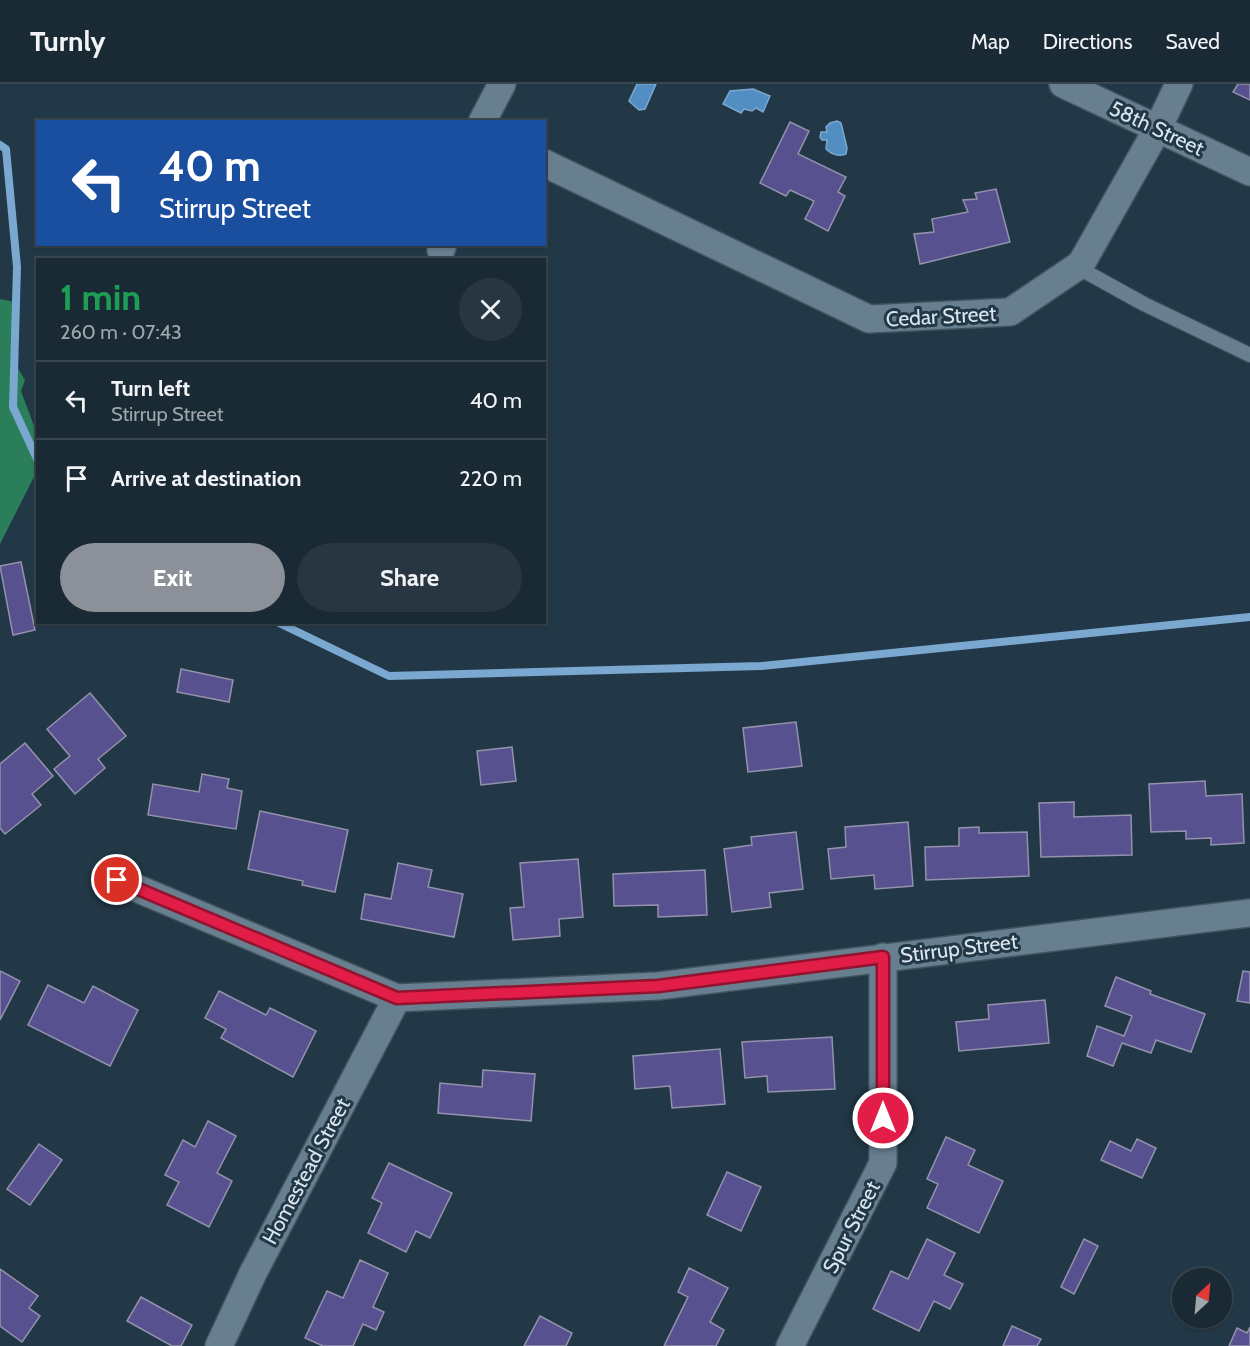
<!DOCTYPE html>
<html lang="en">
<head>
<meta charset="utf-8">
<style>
	:root { --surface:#1a2a35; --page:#273641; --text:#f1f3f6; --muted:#9fa7ad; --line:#384650; --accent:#8c9099 }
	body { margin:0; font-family:Cabin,sans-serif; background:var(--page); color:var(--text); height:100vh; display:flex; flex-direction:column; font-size:22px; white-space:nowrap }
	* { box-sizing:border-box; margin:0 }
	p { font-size:20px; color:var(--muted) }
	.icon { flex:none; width:33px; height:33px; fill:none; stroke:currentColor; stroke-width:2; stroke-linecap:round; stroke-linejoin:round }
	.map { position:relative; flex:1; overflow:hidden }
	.side { position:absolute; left:36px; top:174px; width:510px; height:366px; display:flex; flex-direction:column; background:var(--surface); border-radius:0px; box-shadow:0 2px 4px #0004,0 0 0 2px var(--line) }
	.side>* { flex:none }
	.top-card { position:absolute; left:36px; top:36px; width:510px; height:126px; border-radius:0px; box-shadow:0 2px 4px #0004,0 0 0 2px var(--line); background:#1a4fa0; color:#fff; overflow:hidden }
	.needle { width:39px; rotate:26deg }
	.fabs { position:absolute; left:1172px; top:1184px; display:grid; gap:12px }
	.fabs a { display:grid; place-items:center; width:60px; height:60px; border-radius:50%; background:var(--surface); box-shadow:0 2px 4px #0004,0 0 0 2px var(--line); font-size:30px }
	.pin { position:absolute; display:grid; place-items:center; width:51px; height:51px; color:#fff; margin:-26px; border:3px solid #fff; border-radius:50%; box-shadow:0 2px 6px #0007 }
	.me { position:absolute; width:66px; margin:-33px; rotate:0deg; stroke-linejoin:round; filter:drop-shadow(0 0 4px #0008) }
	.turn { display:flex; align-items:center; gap:21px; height:126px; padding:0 24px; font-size:27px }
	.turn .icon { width:78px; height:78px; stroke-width:2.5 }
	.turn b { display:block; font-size:42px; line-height:51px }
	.round { display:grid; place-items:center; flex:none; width:63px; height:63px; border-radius:32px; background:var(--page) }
	.overview { display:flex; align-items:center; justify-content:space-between; height:102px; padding:0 24px }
	h1 { font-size:36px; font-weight:700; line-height:45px; color:#1e9e55 }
	.action { display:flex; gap:12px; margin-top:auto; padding:12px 24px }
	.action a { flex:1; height:69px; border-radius:36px; background:var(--accent); color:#fff; font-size:24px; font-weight:700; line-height:69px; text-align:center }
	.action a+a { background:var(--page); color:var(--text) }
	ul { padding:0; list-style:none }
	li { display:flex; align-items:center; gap:18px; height:78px; padding:0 24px; border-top:2px solid var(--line) }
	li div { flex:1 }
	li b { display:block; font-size:22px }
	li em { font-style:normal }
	header { display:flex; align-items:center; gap:36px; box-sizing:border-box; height:84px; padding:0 30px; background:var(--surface); border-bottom:2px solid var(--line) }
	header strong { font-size:28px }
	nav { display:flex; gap:33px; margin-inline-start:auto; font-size:21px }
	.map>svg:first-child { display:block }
	.forest { fill:#2a7e59 }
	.water { fill:#528ec2; stroke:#7aa8d0; stroke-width:1.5 }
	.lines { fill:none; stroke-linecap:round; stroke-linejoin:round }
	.stream { stroke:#7aa8d0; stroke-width:8 }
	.building { fill:#575190; stroke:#9392ac; stroke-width:1.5 }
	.lane-casing { stroke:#41535f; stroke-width:16 }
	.street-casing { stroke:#41535f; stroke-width:30 }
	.lane { stroke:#687f90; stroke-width:14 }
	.street { stroke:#687f90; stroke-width:27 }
	.route-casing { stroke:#92132f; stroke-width:15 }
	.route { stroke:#e11d48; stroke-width:10 }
	.labels { text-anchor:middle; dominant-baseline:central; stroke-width:6; stroke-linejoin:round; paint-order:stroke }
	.street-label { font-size:21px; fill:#d9e6ef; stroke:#233847 }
</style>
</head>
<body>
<header>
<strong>Turnly</strong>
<nav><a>Map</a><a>Directions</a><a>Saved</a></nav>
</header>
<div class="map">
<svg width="1250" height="1262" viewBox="0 0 1250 1262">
	<rect width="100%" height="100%" fill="#233847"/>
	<polygon class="forest" points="0,215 20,219 11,273 25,296 21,307 37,350 37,387 0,460"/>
	<g class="water">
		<polygon points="637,0 656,0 645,25 639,26 629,17"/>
		<polygon points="753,5 770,12 763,28 756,24 752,27 744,25 741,29 723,20 730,7"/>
		<path d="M837,37L841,39L847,64L846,70C838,73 832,71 826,65L827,56H822L820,53L821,48H827L826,43L830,39Z"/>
	</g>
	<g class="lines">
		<g class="stream">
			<polyline points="0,61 6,65 17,183 13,323 38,377"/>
			<polyline points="277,538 389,592 761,582 1250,533"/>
		</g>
	</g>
	<g class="building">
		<polygon points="1238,0 1250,0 1250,16 1233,8"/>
		<polygon points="790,38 809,47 798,70 846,93 838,108 845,112 828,147 805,135 814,117 790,106 786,112 760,99"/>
		<polygon points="996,105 1010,158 920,180 914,150 934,148 932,135 968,128 963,116 977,115 975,109"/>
		<polygon points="21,478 35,546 13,551 0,482"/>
		<polygon points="181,585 233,596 229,618 177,608"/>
		<polygon points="90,609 126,652 98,675 105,684 75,710 54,685 70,672 47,645"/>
		<polygon points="796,638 802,682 748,688 743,644"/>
		<polygon points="25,659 53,692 32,710 41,721 5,750 0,744 0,680"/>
		<polygon points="512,663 516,697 481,701 477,667"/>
		<polygon points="202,690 229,695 227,704 242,707 236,745 148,731 153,700 199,708"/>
		<polygon points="1205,697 1206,712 1242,710 1244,759 1211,761 1211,754 1186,755 1186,747 1151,748 1149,700"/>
		<polygon points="1074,718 1074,733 1131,731 1132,771 1041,773 1039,719"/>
		<polygon points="260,727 348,746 335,808 302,801 303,797 248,785"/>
		<polygon points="908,738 913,802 875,805 874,791 831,795 828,765 846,763 845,743"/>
		<polygon points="979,743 979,749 1027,748 1029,792 926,796 925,763 959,762 959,744"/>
		<polygon points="796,748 803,805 769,809 771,823 732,828 724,765 752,761 751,753"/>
		<polygon points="578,775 583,833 559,835 560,852 513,856 510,824 524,823 520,779"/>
		<polygon points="398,779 432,786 428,803 463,810 454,853 361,835 365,810 391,815"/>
		<polygon points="705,786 707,831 658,833 658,821 614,822 613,790"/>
		<polygon points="0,887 20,897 0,936"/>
		<polygon points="1243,887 1250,888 1250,919 1237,917"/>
		<polygon points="1116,893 1151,907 1150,910 1205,930 1191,968 1156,956 1151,969 1122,959 1113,982 1087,972 1097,942 1124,952 1132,932 1105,922"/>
		<polygon points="48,901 84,919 93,902 138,926 110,982 28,941"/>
		<polygon points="219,907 266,931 270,924 316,947 293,993 221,954 226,945 205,934"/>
		<polygon points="1045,916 1049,959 959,967 956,938 989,935 988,921"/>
		<polygon points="832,953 835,1005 768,1008 767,992 745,994 742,958"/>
		<polygon points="720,965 725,1020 672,1024 670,1002 635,1005 633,972"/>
		<polygon points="483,986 535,990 531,1037 438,1029 440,999 482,1003"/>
		<polygon points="208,1037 236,1052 217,1089 232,1097 209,1143 167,1121 179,1098 165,1091 183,1056 195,1063"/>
		<polygon points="946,1053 975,1066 968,1081 1003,1097 979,1149 927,1124 938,1100 927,1095"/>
		<polygon points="1137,1055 1156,1064 1142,1094 1101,1076 1110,1057 1131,1067"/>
		<polygon points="39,1060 62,1076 30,1121 7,1105"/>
		<polygon points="389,1079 452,1109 430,1154 416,1147 406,1168 368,1149 382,1119 372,1114"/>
		<polygon points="727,1088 761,1103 741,1147 707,1131"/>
		<polygon points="927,1155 955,1169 944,1191 963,1200 950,1225 934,1217 919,1247 873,1225 891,1187 908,1195"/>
		<polygon points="1084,1155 1098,1162 1074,1210 1061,1203"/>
		<polygon points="360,1176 388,1189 373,1223 384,1228 376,1246 363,1240 353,1262 323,1262 305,1254 327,1207 343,1214"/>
		<polygon points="689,1184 728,1204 710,1238 724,1246 716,1262 664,1262 688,1213 678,1208"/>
		<polygon points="0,1185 38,1212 29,1224 40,1232 22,1258 0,1242"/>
		<polygon points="141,1213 192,1241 181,1262 172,1262 127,1237"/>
		<polygon points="540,1232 572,1249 566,1262 524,1262"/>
		<polygon points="1012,1242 1041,1255 1037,1262 1003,1262"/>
		<polygon points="1250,1243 1250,1262 1229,1262 1237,1244 1247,1249"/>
	</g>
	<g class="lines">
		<g class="lane-casing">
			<polyline id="lane" points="1077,183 1144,220 1250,271"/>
		</g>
		<g class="street-casing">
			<g id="street">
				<polyline points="1063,0 1250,88"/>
				<polyline points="482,38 502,0"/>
				<polyline points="544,79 869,235 1010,228 1081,180 1158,44 1179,0"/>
				<polyline points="441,166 443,160"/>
				<polyline points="117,796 397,914 658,902 1250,829"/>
				<polyline points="219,1262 253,1189 397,914"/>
				<polyline points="790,1262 883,1079 883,873"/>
			</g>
		</g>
		<use href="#lane" class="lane"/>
		<use href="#street" class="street"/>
	</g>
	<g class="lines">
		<g class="route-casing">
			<polyline id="route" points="117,796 397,914 658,902 883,873 883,1034"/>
		</g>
		<use href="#route" class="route"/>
	</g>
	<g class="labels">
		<g class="street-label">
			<text transform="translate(1157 44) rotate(25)">58th Street</text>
			<text transform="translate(941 232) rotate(-3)">Cedar Street</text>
			<text transform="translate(959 864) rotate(-7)">Stirrup Street</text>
			<text transform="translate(306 1087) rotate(-62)">Homestead Street</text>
			<text transform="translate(851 1143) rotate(-63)">Spur Street</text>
		</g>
	</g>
</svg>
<div class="fabs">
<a><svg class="needle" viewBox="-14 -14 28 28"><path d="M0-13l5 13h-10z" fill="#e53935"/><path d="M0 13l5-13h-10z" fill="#9fa7ad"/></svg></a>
</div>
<div class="pin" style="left:117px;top:796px;background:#d93025"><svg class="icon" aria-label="arrive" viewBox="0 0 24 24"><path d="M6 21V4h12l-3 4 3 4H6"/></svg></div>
<svg class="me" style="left:883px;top:1034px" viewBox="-20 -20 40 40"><circle r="17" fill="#e11d48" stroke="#fff" stroke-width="3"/><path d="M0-11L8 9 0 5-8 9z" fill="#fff"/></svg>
<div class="top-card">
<div class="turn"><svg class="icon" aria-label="left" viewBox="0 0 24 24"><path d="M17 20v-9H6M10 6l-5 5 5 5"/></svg><div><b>40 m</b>Stirrup Street</div></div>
</div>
<section class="side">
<div class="overview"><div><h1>1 min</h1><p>260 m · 07:43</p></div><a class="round"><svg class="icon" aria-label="close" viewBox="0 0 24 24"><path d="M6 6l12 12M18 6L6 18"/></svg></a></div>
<ul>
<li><svg class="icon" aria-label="left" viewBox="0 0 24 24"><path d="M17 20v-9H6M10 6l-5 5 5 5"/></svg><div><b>Turn left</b><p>Stirrup Street</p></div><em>40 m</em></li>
<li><svg class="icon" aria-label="arrive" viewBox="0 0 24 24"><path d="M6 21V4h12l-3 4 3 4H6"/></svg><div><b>Arrive at destination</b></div><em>220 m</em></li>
</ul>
<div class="action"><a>Exit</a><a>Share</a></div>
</section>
</div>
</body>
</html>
